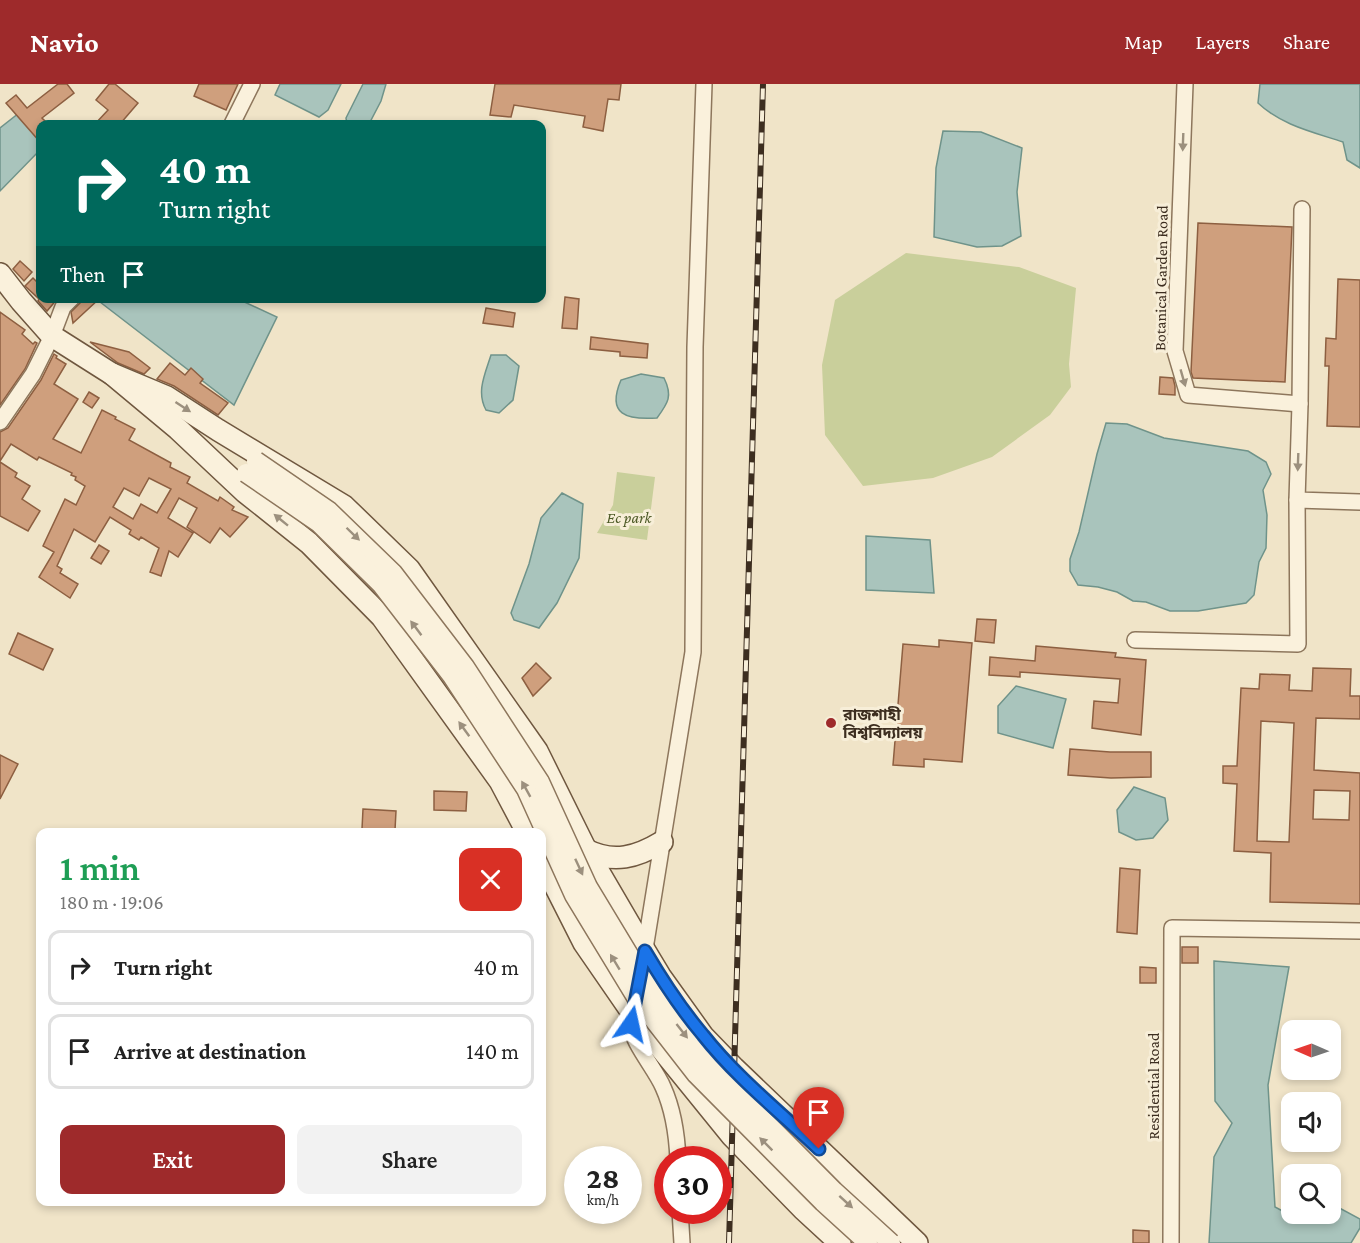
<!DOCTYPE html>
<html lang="en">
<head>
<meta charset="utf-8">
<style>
	:root { --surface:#fff; --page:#f2f2f2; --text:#222; --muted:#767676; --line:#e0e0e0; --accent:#9e2a2b }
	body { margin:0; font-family:"Crimson Pro","Noto Sans Bengali",serif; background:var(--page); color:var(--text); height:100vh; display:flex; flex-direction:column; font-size:22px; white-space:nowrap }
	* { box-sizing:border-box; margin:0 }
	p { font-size:20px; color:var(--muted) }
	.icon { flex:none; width:33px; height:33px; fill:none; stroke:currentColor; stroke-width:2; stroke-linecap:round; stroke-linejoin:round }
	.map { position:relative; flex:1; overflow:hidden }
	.panel { position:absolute; left:36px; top:744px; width:510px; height:378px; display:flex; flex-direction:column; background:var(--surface); border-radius:12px; box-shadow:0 3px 9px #0003 }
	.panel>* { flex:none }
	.banner { position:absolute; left:36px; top:36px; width:510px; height:183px; border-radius:12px; box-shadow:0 3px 9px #0003; background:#00695c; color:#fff; overflow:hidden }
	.needle { width:39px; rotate:272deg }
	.buttons { position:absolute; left:1281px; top:936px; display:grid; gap:12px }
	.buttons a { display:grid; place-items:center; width:60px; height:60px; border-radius:12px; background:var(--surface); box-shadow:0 3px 9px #0003; font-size:30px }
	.speed { position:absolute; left:564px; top:1062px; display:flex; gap:12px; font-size:30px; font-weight:700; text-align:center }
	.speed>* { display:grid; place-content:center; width:78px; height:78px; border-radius:50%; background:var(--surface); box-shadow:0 3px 9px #0003; line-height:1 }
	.speed small { font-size:15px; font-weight:400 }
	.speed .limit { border:9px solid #d22; background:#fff; color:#111 }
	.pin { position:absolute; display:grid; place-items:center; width:51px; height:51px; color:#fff; margin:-62px -26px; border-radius:50% 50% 50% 0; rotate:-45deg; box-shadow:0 0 6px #0007 }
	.pin .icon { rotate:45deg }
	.me { position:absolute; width:66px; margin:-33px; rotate:11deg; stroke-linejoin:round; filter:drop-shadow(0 0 4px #0008) }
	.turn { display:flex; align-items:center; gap:21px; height:126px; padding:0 24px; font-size:27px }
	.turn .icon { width:78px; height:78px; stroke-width:2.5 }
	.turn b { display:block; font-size:42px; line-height:51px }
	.then { display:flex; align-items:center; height:57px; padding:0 24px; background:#0003; gap:12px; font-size:22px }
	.round { display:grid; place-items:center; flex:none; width:63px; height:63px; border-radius:12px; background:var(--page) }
	.overview { display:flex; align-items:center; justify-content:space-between; height:102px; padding:0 24px }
	h1 { font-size:36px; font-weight:600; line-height:45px; color:#1e9e55 }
	.primary-button { display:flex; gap:12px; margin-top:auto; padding:12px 24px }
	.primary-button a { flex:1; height:69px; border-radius:12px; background:var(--accent); color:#fff; font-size:24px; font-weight:600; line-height:69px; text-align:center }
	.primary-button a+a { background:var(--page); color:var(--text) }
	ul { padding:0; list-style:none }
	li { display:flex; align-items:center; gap:18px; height:75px; margin:0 12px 9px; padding:0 12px; border:3px solid var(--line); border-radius:12px }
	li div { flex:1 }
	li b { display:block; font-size:22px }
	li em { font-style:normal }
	header { display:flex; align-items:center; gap:36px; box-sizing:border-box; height:84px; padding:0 30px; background:var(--accent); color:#fff }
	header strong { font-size:28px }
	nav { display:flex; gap:33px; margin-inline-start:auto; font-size:21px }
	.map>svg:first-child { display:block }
	.green { fill:#c9cf9b }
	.water { fill:#a9c4bc; stroke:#6f938a; stroke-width:1.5 }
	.building { fill:#cf9f7d; stroke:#8d5f41; stroke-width:1.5; fill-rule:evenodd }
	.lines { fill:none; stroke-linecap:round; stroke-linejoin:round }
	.minor-casing { stroke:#8d765c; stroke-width:18 }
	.secondary-casing { stroke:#6f573f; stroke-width:24 }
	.minor { stroke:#faf1dc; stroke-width:15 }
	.secondary { stroke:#faf1dc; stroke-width:21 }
	.rail-casing { stroke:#3d2e20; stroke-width:6 }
	.rail { stroke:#f7eed8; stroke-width:4; stroke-dasharray:11; stroke-linecap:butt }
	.tertiary-bridge-casing { stroke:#8d765c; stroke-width:21; stroke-linecap:butt }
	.tertiary-bridge { stroke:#faf1dc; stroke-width:18 }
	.oneway { fill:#9c907e }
	.route-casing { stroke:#114b97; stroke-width:15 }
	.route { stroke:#1a73e8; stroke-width:10 }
	.poi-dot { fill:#9e2a2b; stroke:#f7eed8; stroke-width:2 }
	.labels { text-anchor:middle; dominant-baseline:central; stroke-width:6; stroke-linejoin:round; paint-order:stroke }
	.street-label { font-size:16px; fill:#3d2e20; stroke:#f7eed8 }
	.park-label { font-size:16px; font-style:italic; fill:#4d5a26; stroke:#f7eed8 }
	.poi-label { font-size:16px; font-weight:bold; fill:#3d2e20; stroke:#f7eed8; text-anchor:start }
</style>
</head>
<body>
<header>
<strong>Navio</strong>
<nav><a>Map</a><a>Layers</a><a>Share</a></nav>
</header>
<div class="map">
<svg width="1360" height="1159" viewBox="0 0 1360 1159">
	<rect width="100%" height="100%" fill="#f0e4c8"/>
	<g class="green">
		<polygon points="906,169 1019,183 1076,204 1069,280 1071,303 1050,331 992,373 933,394 863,402 825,351 822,281 835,216"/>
		<polygon points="617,388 655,393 647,456 597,449 613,421"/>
	</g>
	<g class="water">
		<polygon points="280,0 341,0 328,26 319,33 275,11"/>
		<polygon points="363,0 386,0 381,17 369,40 347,40 346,34"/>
		<path d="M1260,0H1360V84L1347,76L1343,58C1313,48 1281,41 1258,19Z"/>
		<polygon points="19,29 40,54 40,66 0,107 0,44"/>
		<polygon points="943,47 981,48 1022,64 1017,108 1021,152 1002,162 977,163 934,153 936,84"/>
		<polygon points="104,214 238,215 277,233 234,321 100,218"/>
		<path d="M491,271H506L519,282L513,316L499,329L486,326C476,308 485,290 491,271Z"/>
		<path d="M641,290L664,294C673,312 668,319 657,334C627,336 606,331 621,296Z"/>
		<polygon points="1106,339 1127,340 1164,354 1248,367 1266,378 1271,390 1263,406 1267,431 1266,464 1259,478 1254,511 1246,519 1198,527 1170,527 1146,518 1133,517 1117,508 1098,503 1078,501 1070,487 1070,475 1079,448 1097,370"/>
		<polygon points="562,409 583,420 579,474 557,519 539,544 514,536 511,529 529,480 541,434"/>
		<polygon points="866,452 930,456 934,509 866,506"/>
		<polygon points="1016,602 1066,615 1053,664 998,649 998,622"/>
		<polygon points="1134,703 1165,714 1168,736 1153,754 1136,756 1119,748 1117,726"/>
		<polygon points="1214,877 1289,883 1268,1001 1275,1123 1290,1131 1309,1137 1319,1130 1330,1130 1332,1120 1360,1135 1360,1144 1351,1159 1209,1159 1214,1073 1232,1039 1215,1017"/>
	</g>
	<g class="building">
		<polygon points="58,0 67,0 74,9 42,34 48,40 40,40 40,58 6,19 16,11 27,24"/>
		<polygon points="109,0 115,0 138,19 120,40 95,40 108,26 96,16"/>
		<polygon points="199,0 238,0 226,26 194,12"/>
		<polygon points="495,0 621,0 619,16 608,15 603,47 583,43 585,32 514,21 511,33 490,31"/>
		<polygon points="1198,139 1292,143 1285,298 1193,294 1191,288"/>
		<polygon points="20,177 32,188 24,197 13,185"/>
		<polygon points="33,194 40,201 40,214 58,214 47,227 38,217 39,215 25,202"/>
		<polygon points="1338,195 1360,196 1360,343 1327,342 1329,282 1325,282 1326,254 1336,255"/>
		<polygon points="565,213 579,215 577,245 562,244"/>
		<polygon points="85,214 100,214 73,239 71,228"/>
		<polygon points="486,224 515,229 513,243 483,239"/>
		<polygon points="0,228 25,246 22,250 33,260 35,258 37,259 25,285 0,321"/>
		<polygon points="591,253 648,260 647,274 620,272 620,268 590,265"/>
		<polygon points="90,258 129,268 150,284 144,290 118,279"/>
		<path d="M54,270L57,272L56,274L66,280L54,300L78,315L53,355L81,369L102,326L116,333L115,335L135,345L129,356L171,379L170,383L190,393L187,399L218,417L220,413L234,423L232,426L248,433L230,453L220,444L210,459L187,443L197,424L179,414L168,434L193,449L178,473L169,467L161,492L150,488L159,464L141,453L139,456L129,450L131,446L110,433L95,458L74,445L57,482L62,485L60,489L78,500L70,514L39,493L54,468L43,462L65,415L76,421L85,402L75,396L76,393L71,391L72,389L39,373L37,376L11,360L0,377V348L8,344L41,296ZM149,394L171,405L157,429L141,420L133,435L113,423L124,404L139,412Z"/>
		<polygon points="170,279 185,291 191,284 203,295 200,299 228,319 218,331 174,302 157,295"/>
		<polygon points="1160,293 1173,294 1175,302 1175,311 1159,310"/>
		<polygon points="89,308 99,314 92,324 83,318"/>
		<polygon points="0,378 17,389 15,393 30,402 22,415 40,427 28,447 0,432"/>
		<polygon points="99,461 109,467 101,480 91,474"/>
		<polygon points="977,535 996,536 994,559 975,557"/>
		<polygon points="18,549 53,565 43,586 9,570"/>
		<polygon points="939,556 972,559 962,678 924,675 924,683 893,681 903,560 939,563"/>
		<polygon points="1036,562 1116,569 1115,573 1146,576 1141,651 1092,644 1094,617 1118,619 1120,595 1020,588 1020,593 989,591 990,573 1035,577"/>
		<polygon points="536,579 551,594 533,612 522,594"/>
		<path d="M1313,584L1351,585L1350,612H1360V635L1316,634L1314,686L1360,689V820L1270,818L1271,769L1234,767L1237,700L1223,699V682H1237L1241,604L1259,605L1260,590L1290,591L1289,606L1312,607ZM1261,637L1294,639L1289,758L1257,757ZM1314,706L1350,707L1349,736L1313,735Z"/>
		<polygon points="1070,665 1110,668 1151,668 1151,693 1111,694 1068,691"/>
		<polygon points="0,671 18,680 0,715"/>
		<polygon points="434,707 467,708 466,727 434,726"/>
		<polygon points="363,725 396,727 395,746 362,745"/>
		<polygon points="1120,784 1140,786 1137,850 1117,848"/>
		<rect x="1182" y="863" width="16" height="16"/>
		<polygon points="1140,883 1156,884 1156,899 1140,899"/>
		<polygon points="1133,1146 1149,1147 1149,1159 1133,1159"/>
	</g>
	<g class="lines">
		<g class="minor-casing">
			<g id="minor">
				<polyline points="1185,0 1175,267 1188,311 1300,320"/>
				<polyline points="232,40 252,0"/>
				<polyline points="1302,125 1300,320 1297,416 1360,418"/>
				<polyline points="0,338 33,290 52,252 63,223 72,214"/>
				<polyline points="1135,556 1298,560 1297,416"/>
				<polyline points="644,871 693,568 695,263 704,0"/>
				<path d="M633,927C632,931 631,937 631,941C631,957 656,986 663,1003C673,1025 677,1051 678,1076"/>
				<polyline points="680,1126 682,1159"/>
				<polyline points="1171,1159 1172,844 1360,847"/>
			</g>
		</g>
		<g class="secondary-casing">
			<g id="secondary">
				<polyline points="0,190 21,217 52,252 112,290 178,345 245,408 309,459 382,533 500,697 527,748"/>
				<polyline points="112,290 167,313 218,346 344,422 409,485 537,667 586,766 645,867 660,892 703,952 734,984 917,1159"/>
				<path d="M586,766C614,780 637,773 662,758"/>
				<polyline points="542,776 584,859 633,930 732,1052 803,1125 840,1159"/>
			</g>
		</g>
		<use href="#minor" class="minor"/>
		<use href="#secondary" class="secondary"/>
		<g class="rail-casing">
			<polyline id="rail" points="729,1159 763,0"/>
		</g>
		<use href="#rail" class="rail"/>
		<g class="tertiary-bridge-casing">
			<g id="tertiary-bridge">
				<polyline points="256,377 329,427 393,489 465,583 540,698 588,803 649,904 708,980 834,1107 891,1159"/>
				<polyline points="246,389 319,439 381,500 452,592 526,705 574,811 636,913 696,990 823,1118 868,1159"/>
			</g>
		</g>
		<use href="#tertiary-bridge" class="tertiary-bridge"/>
	</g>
	<defs><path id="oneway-solid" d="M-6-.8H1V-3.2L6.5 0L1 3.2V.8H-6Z" transform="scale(1.5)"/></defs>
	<g class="oneway">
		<use href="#oneway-solid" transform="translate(1183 58) rotate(92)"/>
		<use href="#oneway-solid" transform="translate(1183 294) rotate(74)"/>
		<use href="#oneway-solid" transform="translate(183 323) rotate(33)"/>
		<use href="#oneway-solid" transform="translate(1298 378) rotate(92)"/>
		<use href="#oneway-solid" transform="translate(281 436) rotate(-141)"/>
		<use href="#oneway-solid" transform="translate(353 450) rotate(44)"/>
		<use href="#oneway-solid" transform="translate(416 544) rotate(-127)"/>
		<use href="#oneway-solid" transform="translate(464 645) rotate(-126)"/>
		<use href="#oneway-solid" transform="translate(526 705) rotate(-119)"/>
		<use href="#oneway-solid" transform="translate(579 783) rotate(65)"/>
		<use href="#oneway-solid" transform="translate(615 878) rotate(-121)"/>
		<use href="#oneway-solid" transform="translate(682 947) rotate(52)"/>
		<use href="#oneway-solid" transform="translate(766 1060) rotate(-135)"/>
		<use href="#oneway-solid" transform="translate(846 1118) rotate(42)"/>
	</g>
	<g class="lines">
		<g class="route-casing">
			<path id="route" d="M631,940L645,867C662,896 681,925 703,951C736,993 780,1028 819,1065"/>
		</g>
		<use href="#route" class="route"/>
	</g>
	<circle class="poi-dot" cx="831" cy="639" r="6"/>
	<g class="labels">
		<g class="street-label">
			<text transform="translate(1161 194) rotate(-89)">Botanical Garden Road</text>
			<text transform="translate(1153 1002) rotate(-90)">Residential Road</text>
		</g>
		<g class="park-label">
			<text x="629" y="433">Ec park</text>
		</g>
		<g class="poi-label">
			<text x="843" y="630">রাজশাহী<tspan x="843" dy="18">বিশ্ববিদ্যালয়</tspan></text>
		</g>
	</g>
</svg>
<div class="buttons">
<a><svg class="needle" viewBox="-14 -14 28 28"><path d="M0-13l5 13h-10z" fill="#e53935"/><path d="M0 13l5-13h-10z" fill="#767676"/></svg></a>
<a><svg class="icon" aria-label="sound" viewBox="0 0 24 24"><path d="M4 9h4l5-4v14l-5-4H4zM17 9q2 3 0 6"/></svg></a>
<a><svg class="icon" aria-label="search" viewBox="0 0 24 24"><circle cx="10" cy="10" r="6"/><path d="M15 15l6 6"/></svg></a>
</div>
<div class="speed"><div>28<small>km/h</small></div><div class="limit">30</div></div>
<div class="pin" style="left:819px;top:1065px;background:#d93025"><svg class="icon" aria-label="arrive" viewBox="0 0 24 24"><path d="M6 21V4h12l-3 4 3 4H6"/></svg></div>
<svg class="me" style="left:631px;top:940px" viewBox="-20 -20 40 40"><path d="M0-17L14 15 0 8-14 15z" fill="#1a73e8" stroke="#fff" stroke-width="4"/></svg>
<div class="banner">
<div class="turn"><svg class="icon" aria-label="right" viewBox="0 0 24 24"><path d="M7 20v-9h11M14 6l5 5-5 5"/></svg><div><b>40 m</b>Turn right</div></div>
<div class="then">Then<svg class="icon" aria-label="arrive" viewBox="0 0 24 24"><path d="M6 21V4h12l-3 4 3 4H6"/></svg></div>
</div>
<section class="panel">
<div class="overview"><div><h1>1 min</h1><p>180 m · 19:06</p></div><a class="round" style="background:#d93025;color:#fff"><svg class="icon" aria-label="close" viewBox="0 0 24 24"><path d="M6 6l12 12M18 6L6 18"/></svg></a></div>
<ul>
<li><svg class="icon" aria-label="right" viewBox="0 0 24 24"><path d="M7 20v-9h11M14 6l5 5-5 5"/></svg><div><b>Turn right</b></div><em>40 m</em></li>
<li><svg class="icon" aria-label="arrive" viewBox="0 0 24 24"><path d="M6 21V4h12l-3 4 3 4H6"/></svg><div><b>Arrive at destination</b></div><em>140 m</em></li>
</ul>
<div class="primary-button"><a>Exit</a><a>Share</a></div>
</section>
</div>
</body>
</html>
